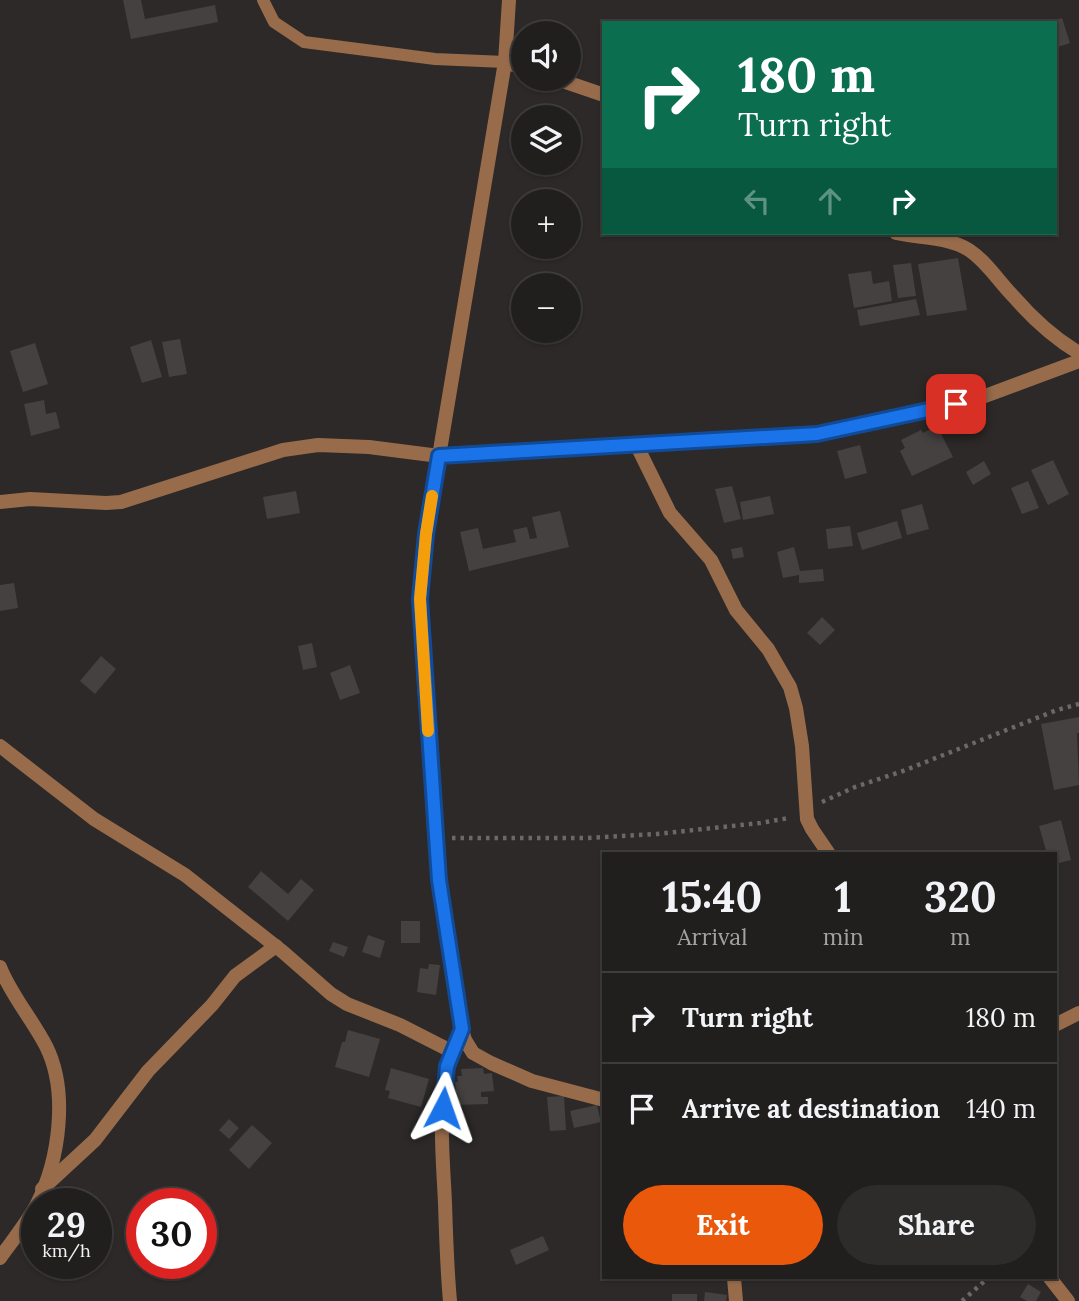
<!DOCTYPE html>
<html lang="en">
<head>
<meta charset="utf-8">
<style>
	:root { --surface:#211f1e; --page:#2d2c2b; --text:#f1f3f6; --muted:#a2a2a4; --line:#3e3d3c; --accent:#ea580c }
	body { margin:0; font-family:Lora,serif; background:var(--page); color:var(--text); height:100vh; display:flex; flex-direction:column; font-size:26px; white-space:nowrap }
	* { box-sizing:border-box; margin:0 }
	p { font-size:23px; color:var(--muted) }
	.icon { flex:none; width:38px; height:38px; fill:none; stroke:currentColor; stroke-width:2; stroke-linecap:round; stroke-linejoin:round }
	.map { position:relative; flex:1; overflow:hidden }
	.sheet { position:absolute; left:602px; top:852px; width:455px; height:427px; display:flex; flex-direction:column; background:var(--surface); border-radius:0px; box-shadow:0 2px 5px #0004,0 0 0 2px var(--line) }
	.sheet>* { flex:none }
	.guide { position:absolute; left:602px; top:21px; width:455px; height:214px; border-radius:0px; box-shadow:0 2px 5px #0004,0 0 0 2px var(--line); background:#0b6e4f; color:#fff; overflow:hidden }
	.controls { position:absolute; left:511px; top:21px; display:grid; gap:14px }
	.controls a { display:grid; place-items:center; width:70px; height:70px; border-radius:50%; background:var(--surface); box-shadow:0 2px 5px #0004,0 0 0 2px var(--line); font-size:35px }
	.speed { position:absolute; left:21px; top:1188px; display:flex; gap:14px; font-size:35px; font-weight:700; text-align:center }
	.speed>* { display:grid; place-content:center; width:91px; height:91px; border-radius:50%; background:var(--surface); box-shadow:0 2px 5px #0004,0 0 0 2px var(--line); line-height:1 }
	.speed small { font-size:18px; font-weight:400 }
	.speed .limit { border:10px solid #d22; background:#fff; color:#111 }
	.pin { position:absolute; display:grid; place-items:center; width:60px; height:60px; color:#fff; margin:-30px; border-radius:14px; box-shadow:0 4px 10px #0006 }
	.me { position:absolute; width:77px; margin:-38px; rotate:4deg; stroke-linejoin:round; filter:drop-shadow(0 0 5px #0008) }
	.turn { display:flex; align-items:center; gap:24px; height:147px; padding:0 21px; font-size:32px }
	.turn .icon { width:91px; height:91px; stroke-width:2.5 }
	.turn b { display:block; font-size:49px; line-height:60px }
	.lanes { display:flex; align-items:center; height:66px; padding:0 21px; background:#0003; justify-content:center; gap:35px; direction:ltr }
	.lanes .off { opacity:.35 }
	.eta { display:flex; justify-content:space-evenly; align-items:center; height:119px; text-align:center }
	.eta b { font-size:42px; font-weight:700; line-height:49px }
	.primary-button { display:flex; gap:14px; margin-top:auto; padding:14px 21px }
	.primary-button a { flex:1; height:80px; border-radius:42px; background:var(--accent); color:#fff; font-size:28px; font-weight:700; line-height:80px; text-align:center }
	.primary-button a+a { background:var(--page); color:var(--text) }
	ul { padding:0; list-style:none }
	li { display:flex; align-items:center; gap:21px; height:91px; padding:0 21px; border-top:2px solid var(--line) }
	li div { flex:1 }
	li b { display:block; font-size:26px }
	li em { font-style:normal }
	.map>svg:first-child { display:block }
	.building { fill:#454141 }
	.lines { fill:none; stroke-linecap:round; stroke-linejoin:round }
	.path { stroke:#6b6867; stroke-width:4.5; stroke-dasharray:3.5 5; stroke-linecap:butt }
	.service { stroke:#986c4b; stroke-width:12 }
	.minor { stroke:#986c4b; stroke-width:14 }
	.route-casing { stroke:#114b97; stroke-width:18 }
	.route { stroke:#1a73e8; stroke-width:12 }
	.slow { stroke:#f59e0b; stroke-width:12 }
</style>
</head>
<body>
<div class="map">
<svg width="1079" height="1301" viewBox="0 0 1079 1301">
	<rect width="100%" height="100%" fill="#2c2928"/>
	<g class="building">
		<polygon points="123,0 141,0 145,19 215,5 218,22 131,39"/>
		<polygon points="1062,18 1070,43 1055,48 1055,23 1049,22"/>
		<polygon points="958,258 967,310 927,316 918,264"/>
		<polygon points="911,263 916,296 898,298 893,265"/>
		<polygon points="871,271 873,284 889,281 892,301 854,308 848,274"/>
		<polygon points="916,299 920,315 860,326 857,310"/>
		<polygon points="180,339 187,374 169,377 162,342"/>
		<polygon points="151,340 162,377 142,383 130,347"/>
		<polygon points="35,343 48,384 23,392 10,351"/>
		<polygon points="44,400 46,414 56,412 60,428 31,436 24,404"/>
		<polygon points="937,426 953,457 912,476 900,451 905,448 901,440 921,430 923,433"/>
		<polygon points="860,445 867,473 845,479 837,451"/>
		<polygon points="1053,460 1069,494 1048,505 1031,470"/>
		<polygon points="984,461 991,474 973,485 966,472"/>
		<polygon points="1028,481 1039,508 1022,514 1011,488"/>
		<polygon points="732,486 741,519 724,523 715,489"/>
		<polygon points="296,491 300,513 267,519 263,497"/>
		<polygon points="770,496 774,514 743,520 740,502"/>
		<polygon points="922,504 929,529 907,535 901,510"/>
		<polygon points="560,511 569,547 469,571 460,532 478,528 483,549 516,542 513,530 527,527 530,539 537,538 532,517"/>
		<polygon points="897,521 902,538 862,550 857,533"/>
		<polygon points="850,526 853,546 828,549 826,529"/>
		<polygon points="742,547 744,557 733,559 731,549"/>
		<polygon points="794,547 800,571 823,569 824,581 799,583 799,575 783,578 777,552"/>
		<polygon points="14,583 18,608 0,611 0,585"/>
		<polygon points="822,617 835,630 820,645 807,633"/>
		<polygon points="312,643 317,667 303,670 298,646"/>
		<polygon points="101,656 116,669 95,694 80,681"/>
		<polygon points="350,665 360,693 340,700 330,673"/>
		<polygon points="1079,717 1079,733 1077,733 1079,785 1054,790 1041,724"/>
		<polygon points="1061,820 1071,860 1055,864 1055,854 1047,854 1039,826"/>
		<polygon points="261,871 288,894 301,879 314,890 288,921 248,887"/>
		<rect x="401" y="921" width="19" height="22"/>
		<polygon points="368,935 385,941 380,958 362,952"/>
		<polygon points="333,942 348,947 344,957 329,951"/>
		<polygon points="429,964 440,965 436,995 417,992 420,968 428,969"/>
		<polygon points="348,1030 380,1039 369,1077 335,1067 342,1042 345,1042"/>
		<polygon points="391,1068 429,1079 421,1107 388,1098 390,1091 385,1090"/>
		<polygon points="483,1068 484,1074 492,1073 494,1091 481,1092 481,1097 488,1097 488,1104 457,1105 455,1082 458,1082 457,1076 462,1076 461,1069"/>
		<polygon points="564,1096 566,1130 550,1131 547,1097"/>
		<polygon points="597,1105 601,1122 574,1128 570,1111"/>
		<polygon points="229,1119 239,1128 229,1139 219,1130"/>
		<polygon points="252,1125 272,1143 249,1169 229,1150"/>
		<polygon points="543,1236 549,1250 516,1265 510,1250"/>
		<polygon points="1028,1284 1041,1292 1036,1301 1027,1301 1020,1297"/>
		<polygon points="705,1292 727,1295 726,1301 704,1301"/>
		<rect x="672" y="1294" width="25" height="7"/>
	</g>
	<g class="lines">
		<g class="path">
			<polyline points="822,802 855,787 903,771 1057,710 1079,704"/>
			<polyline points="452,838 587,838 657,834 760,823 789,818"/>
			<polyline points="962,1301 988,1278"/>
		</g>
		<polyline class="service" points="263,0 274,22 304,42 435,59 505,62"/>
		<g class="minor">
			<polyline points="509,0 505,62 426,534 420,599 424,683 439,880 462,1029 465,1040 473,1053 491,1063 532,1081 604,1100"/>
			<polyline points="505,62 523,68"/>
			<polyline points="557,79 604,95"/>
			<path d="M896,233C919,238 949,237 969,250C987,262 999,282 1014,297C1034,320 1054,338 1079,353"/>
			<polyline points="636,444 670,513 711,560 736,610 768,649 790,687 796,708 802,746 807,819 812,829 829,854"/>
			<polyline points="0,502 30,499 106,503 121,502 283,450 318,445 369,447 439,456 817,434 977,399 1079,361"/>
			<polyline points="0,746 94,819 185,875 283,952 331,994 347,1004 400,1025 451,1051"/>
			<path d="M0,967C11,995 32,1019 46,1046C69,1092 59,1160 37,1204C27,1223 12,1241 0,1258"/>
			<polyline points="1055,1025 1079,1013"/>
			<polyline points="42,1189 95,1140 148,1071 212,1005 235,976 276,946"/>
			<polyline points="734,1278 736,1301"/>
			<polyline points="1050,1278 1068,1301"/>
			<path d="M450,1301C447,1269 446,1236 445,1203C443,1157 435,1084 455,1042"/>
		</g>
	</g>
	<g class="lines">
		<g class="route-casing">
			<polyline id="route" points="443,1108 447,1066 462,1029 439,880 420,599 426,534 439,456 817,434 956,404"/>
		</g>
		<use href="#route" class="route"/>
		<polyline class="slow" points="428,731 420,599 426,534 432,496"/>
	</g>
</svg>
<div class="controls">
<a><svg class="icon" aria-label="sound" viewBox="0 0 24 24"><path d="M4 9h4l5-4v14l-5-4H4zM17 9q2 3 0 6"/></svg></a>
<a><svg class="icon" aria-label="layers" viewBox="0 0 24 24"><path d="M12 4l9 5-9 5-9-5zM3 14l9 5 9-5"/></svg></a>
<a>+</a>
<a>−</a>
</div>
<div class="speed"><div>29<small>km/h</small></div><div class="limit">30</div></div>
<div class="pin" style="left:956px;top:404px;background:#d93025"><svg class="icon" aria-label="arrive" viewBox="0 0 24 24"><path d="M6 21V4h12l-3 4 3 4H6"/></svg></div>
<svg class="me" style="left:443px;top:1108px" viewBox="-20 -20 40 40"><path d="M0-17L14 15 0 8-14 15z" fill="#1a73e8" stroke="#fff" stroke-width="4"/></svg>
<div class="guide">
<div class="turn"><svg class="icon" aria-label="right" viewBox="0 0 24 24"><path d="M7 20v-9h11M14 6l5 5-5 5"/></svg><div><b>180 m</b>Turn right</div></div>
<div class="lanes"><svg class="icon off" aria-label="left" viewBox="0 0 24 24"><path d="M17 20v-9H6M10 6l-5 5 5 5"/></svg><svg class="icon off" aria-label="ahead" viewBox="0 0 24 24"><path d="M12 20V5M6 11l6-6 6 6"/></svg><svg class="icon" aria-label="right" viewBox="0 0 24 24"><path d="M7 20v-9h11M14 6l5 5-5 5"/></svg></div>
</div>
<section class="sheet">
<div class="eta">
<div><b>15:40</b><p>Arrival</p></div>
<div><b>1</b><p>min</p></div>
<div><b>320</b><p>m</p></div>
</div>
<ul>
<li><svg class="icon" aria-label="right" viewBox="0 0 24 24"><path d="M7 20v-9h11M14 6l5 5-5 5"/></svg><div><b>Turn right</b></div><em>180 m</em></li>
<li><svg class="icon" aria-label="arrive" viewBox="0 0 24 24"><path d="M6 21V4h12l-3 4 3 4H6"/></svg><div><b>Arrive at destination</b></div><em>140 m</em></li>
</ul>
<div class="primary-button"><a>Exit</a><a>Share</a></div>
</section>
</div>
</body>
</html>
